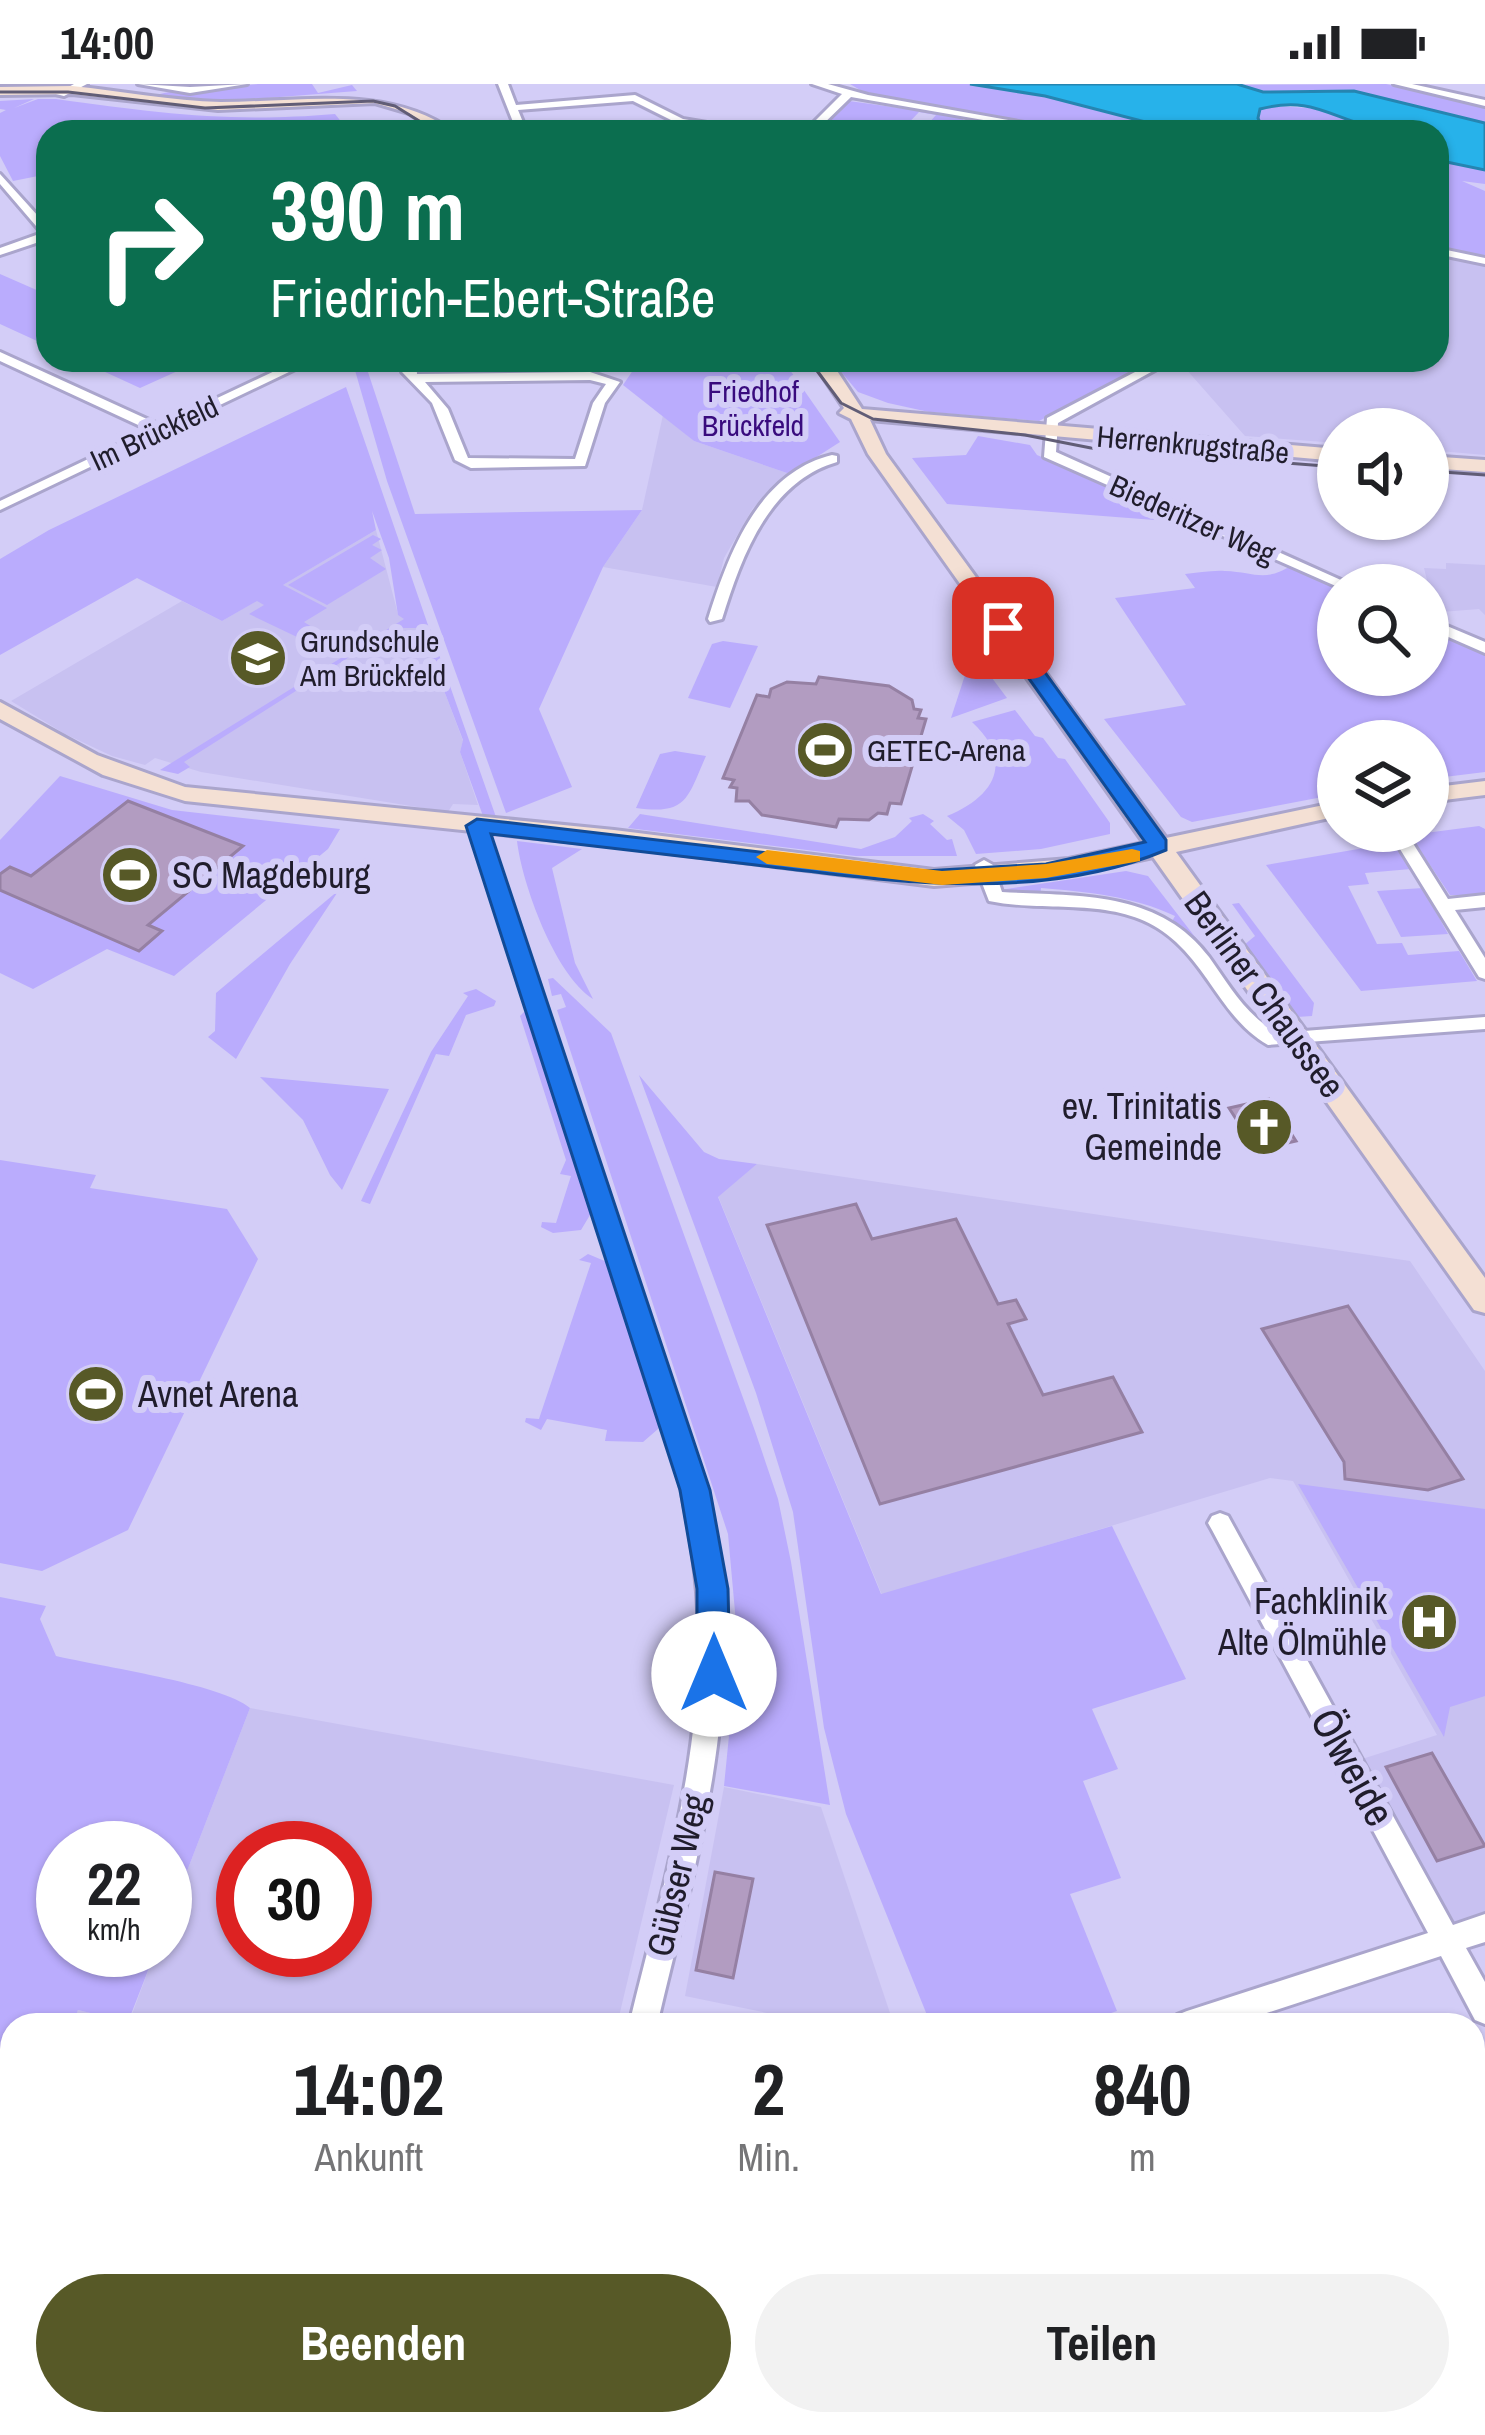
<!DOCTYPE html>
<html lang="de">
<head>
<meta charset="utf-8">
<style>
	:root { --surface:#fff; --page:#f2f2f2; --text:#202124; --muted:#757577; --accent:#575927 }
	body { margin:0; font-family:"Archivo Narrow",sans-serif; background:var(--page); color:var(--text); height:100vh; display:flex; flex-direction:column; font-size:45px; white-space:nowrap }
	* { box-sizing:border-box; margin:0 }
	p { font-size:39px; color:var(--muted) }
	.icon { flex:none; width:66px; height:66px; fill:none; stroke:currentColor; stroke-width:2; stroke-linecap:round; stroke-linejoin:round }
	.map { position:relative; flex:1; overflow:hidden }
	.details { position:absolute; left:0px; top:1929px; width:1485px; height:423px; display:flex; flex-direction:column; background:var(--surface); border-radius:36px 36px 0 0; box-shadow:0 3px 9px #0004 }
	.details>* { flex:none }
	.banner { position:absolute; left:36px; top:36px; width:1413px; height:252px; border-radius:36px; box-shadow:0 3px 9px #0004; background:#0b6e4f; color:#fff; overflow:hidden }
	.tools { position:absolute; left:1317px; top:324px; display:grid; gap:24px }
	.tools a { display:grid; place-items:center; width:132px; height:132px; border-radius:50%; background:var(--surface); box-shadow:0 3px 9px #0004; font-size:60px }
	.speed { position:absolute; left:36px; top:1737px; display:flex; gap:24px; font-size:60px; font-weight:700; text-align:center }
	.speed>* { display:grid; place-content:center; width:156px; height:156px; border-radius:50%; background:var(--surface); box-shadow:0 3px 9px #0004; line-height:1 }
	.speed small { font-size:30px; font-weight:400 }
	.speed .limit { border:18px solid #d22; background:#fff; color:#111 }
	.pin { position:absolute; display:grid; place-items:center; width:102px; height:102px; color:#fff; margin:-51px; border-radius:24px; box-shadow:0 6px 18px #0006 }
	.me { position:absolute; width:132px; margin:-66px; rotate:0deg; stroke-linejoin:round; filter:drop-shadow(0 0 9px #0008) }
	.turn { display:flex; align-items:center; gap:42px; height:252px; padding:0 36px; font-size:54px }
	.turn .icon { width:156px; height:156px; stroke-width:2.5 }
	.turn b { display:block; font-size:84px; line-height:102px }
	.eta { display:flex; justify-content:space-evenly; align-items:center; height:204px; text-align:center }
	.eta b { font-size:72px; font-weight:800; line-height:84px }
	.action { display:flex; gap:24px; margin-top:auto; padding:24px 36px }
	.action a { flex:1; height:138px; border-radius:72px; background:var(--accent); color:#fff; font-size:48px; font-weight:800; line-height:138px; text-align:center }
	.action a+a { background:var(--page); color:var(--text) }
	.status { display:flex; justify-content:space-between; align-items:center; height:84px; padding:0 60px; background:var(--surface); direction:ltr }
	.status svg { height:33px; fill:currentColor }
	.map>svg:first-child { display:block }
	.built { fill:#c8c1f1; fill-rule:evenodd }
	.green { fill:#baacfd }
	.water { fill:#27b2ea; stroke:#2585b1; stroke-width:3 }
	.building { fill:#b29cc1; stroke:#9580a3; stroke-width:3 }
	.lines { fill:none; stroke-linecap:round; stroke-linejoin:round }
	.street-tunnel { stroke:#afaace; stroke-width:18; stroke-dasharray:18 9; stroke-linecap:butt }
	.street-casing { stroke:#aaa5cc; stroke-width:6 }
	.secondary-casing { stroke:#aaa5cc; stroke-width:6 }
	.street { fill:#fff; fill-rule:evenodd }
	.secondary { fill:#f4e0d4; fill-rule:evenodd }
	.tram { stroke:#615d76; stroke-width:3 }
	.route { fill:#1a73e8; stroke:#114b97; stroke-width:3 }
	.slow { fill:#f59e0b }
	.labels { text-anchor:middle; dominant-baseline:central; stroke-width:12; stroke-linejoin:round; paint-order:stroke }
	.far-park-label { font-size:30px; fill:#390b7e; stroke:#d3cdf7 }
	.far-street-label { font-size:30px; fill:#201d2c; stroke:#d3cdf7 }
	.far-poi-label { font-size:30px; fill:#201d2c; stroke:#d3cdf7; text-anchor:start }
	.poi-label { font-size:36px; fill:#201d2c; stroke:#d3cdf7; text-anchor:start }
	.street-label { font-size:36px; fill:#201d2c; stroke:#d3cdf7 }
	.near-street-label { font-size:42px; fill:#201d2c; stroke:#d3cdf7 }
</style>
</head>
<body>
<div class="status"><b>14:00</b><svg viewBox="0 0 49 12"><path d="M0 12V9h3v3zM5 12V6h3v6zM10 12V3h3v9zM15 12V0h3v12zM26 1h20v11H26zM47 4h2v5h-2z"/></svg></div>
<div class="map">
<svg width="1485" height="2351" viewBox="0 0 1485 2351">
	<rect width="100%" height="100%" fill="#d3cdf7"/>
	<g class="built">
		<polygon points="1437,172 1485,182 1485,371 1428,366 1428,345 1338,345 1338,359 1245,352 1178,276 1437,276"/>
		<polygon points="663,331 694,357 790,390 753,424 724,474 717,503 603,483 642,426"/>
		<polygon points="376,446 398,530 423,547 416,552 425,556 463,657 460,668 478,721 453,720 448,728 201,688 155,674 145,681 112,672 65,650 11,617 182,517 222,537"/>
		<polygon points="1446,479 1485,481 1485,531 1479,525 1428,529 1428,501 1353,498 1428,500 1424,484 1446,485"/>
		<polygon points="757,1080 1410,1177 1485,1287 1485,1829 1448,1841 1359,1676 1437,1651 1293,1397 1270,1394 882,1511 718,1112"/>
		<path d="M250,1624L674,1701L617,1941H72L78,1926L129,1938L156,1866H165V1844ZM243,1764H345V1866H243Z"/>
		<polygon points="724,1703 821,1723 894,1941 825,1941 685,1912"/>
		<polygon points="12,2094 12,2340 523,2340 520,2351 0,2351 0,2125"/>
		<polygon points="589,2340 930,2340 928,2351 587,2351"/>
	</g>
	<g class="green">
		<path d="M258,0H312L318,9L352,1L357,7L227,17L152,13C169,4 233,3 258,0Z"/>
		<polygon points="850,0 970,0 1045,12 1185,48 1081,48 872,13"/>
		<polygon points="1386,0 1485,22 1485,39 1354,7 1263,8 1237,1"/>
		<path d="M34,15L14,24L38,15H56C158,29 230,39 335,30L343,40L342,48H48V90L13,97L0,72V29L6,26L0,25V17Z"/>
		<polygon points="849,17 965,33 959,41 969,43 965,48 921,48 936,31 919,28 900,48 816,48"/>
		<polygon points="1271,22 1330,25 1363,41 1393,48 1264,48 1258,35 1260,25"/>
		<polygon points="1437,76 1485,86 1485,100 1462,97 1485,107 1485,173 1437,163"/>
		<polygon points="0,190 48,211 48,262 0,240"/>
		<polygon points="79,276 196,276 205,280 191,281 140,304"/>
		<polygon points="352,276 364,276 415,430 642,426 603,483 539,625 572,703 506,729 387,397"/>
		<polygon points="640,276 783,276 840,358 790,390 694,357 623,301"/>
		<polygon points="831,276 1156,276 1039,337 929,328 888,319 858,308"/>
		<polygon points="346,303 429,544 395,544 184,678 190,683 178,690 160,686 404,535 398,531 389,474 372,427 376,446 283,501 327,524 304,538 312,543 297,553 249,530 264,521 257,517 222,537 137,494 0,571 0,475 49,446"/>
		<polygon points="978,352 1030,361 1037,371 1193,439 947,420 912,374 966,371"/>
		<polygon points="373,451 381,455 372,461 382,466 370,474 386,485 327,521 288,501"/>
		<path d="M1292,481L1338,502V591H1428V542L1485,568V688L1428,695V657H1338V665L1331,666L1338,676V710L1192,738L1181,733L1104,635L1186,621L1115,514L1195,504L1185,490C1198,489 1212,486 1225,487C1255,488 1264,499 1292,481Z"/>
		<polygon points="430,545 496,733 483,732 460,668 463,656 425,557 415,552"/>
		<polygon points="723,557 758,562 730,624 688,614 712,560"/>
		<polygon points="967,585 986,586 1007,614 951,634"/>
		<path d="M1015,626L1035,652L1043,654L1058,674L1065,675L1110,739V750L1041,765L976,770L964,746L947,732C996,712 1014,677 972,638Z"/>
		<path d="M675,667L706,672C687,715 687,731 636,724L660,670Z"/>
		<polygon points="60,692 172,726 340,745 328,765 174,892 107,865 33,905 0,889 0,756"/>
		<polygon points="640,730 861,765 895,753 912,737 909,734 923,730 934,737 930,740 947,756 952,755 957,772 856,772 628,744"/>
		<polygon points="1479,742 1485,745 1485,811 1450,811 1410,751"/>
		<path d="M517,757L582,765L552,784L575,879L593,915C555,891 522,800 517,757Z"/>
		<polygon points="1393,759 1411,785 1365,789 1369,800 1348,802 1377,860 1402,859 1408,871 1459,867 1477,897 1361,907 1266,781"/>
		<path d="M1126,787L1148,792L1202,862L1196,863L1170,841L1175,832C1133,812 1087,808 1041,804L1040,812L1000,806Z"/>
		<polygon points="1423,804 1448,850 1401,853 1377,807"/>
		<polygon points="339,806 290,880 236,975 208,953 215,947 216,909"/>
		<polygon points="1239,819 1314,919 1312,932 1297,933 1244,861 1255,852 1232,820"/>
		<polygon points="553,894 611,949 755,1347 778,1415 791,1478 830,1721 724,1702 738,1561 728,1450 557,926 566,923 561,910 552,912 548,895"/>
		<polygon points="476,905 496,917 494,922 466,931 449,972 436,970 370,1120 361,1117 431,968 468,912 463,909"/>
		<polygon points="524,928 530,930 593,1126 581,1146 553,1149 541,1143 542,1138 556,1139 571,1092 560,1090 566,1076 520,932"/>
		<polygon points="639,991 704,1068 719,1075 757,1080 718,1113 881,1510 1112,1442 1186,1595 1092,1625 1118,1685 1083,1697 1121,1794 1070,1810 1117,1927 1076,1941 931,1941 846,1730 824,1644 793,1428 756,1309"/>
		<polygon points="260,993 389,1005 342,1106 330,1091 303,1036"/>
		<polygon points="0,1076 96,1091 90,1104 227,1125 258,1175 128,1446 42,1487 0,1479"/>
		<polygon points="588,1170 607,1178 660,1332 658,1345 643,1358 605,1357 607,1346 547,1335 541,1346 525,1338 526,1334 539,1335 591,1179 579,1176"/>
		<polygon points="1298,1400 1485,1425 1485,1612 1450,1623 1444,1653"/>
		<path d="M0,1513L46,1522L40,1535L56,1572C98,1582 223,1600 250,1624L165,1844V1764H63V1866H156L128,1938L78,1926L72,1941H12V2094L0,2125Z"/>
	</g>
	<path class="water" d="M970,0H1237L1263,8L1354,7L1485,39V86L1437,76V48C1414,48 1393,48 1371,43C1328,32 1310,12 1260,25L1258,34L1264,48H1184L1045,12Z"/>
	<g class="building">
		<polygon points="819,593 889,602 912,616 914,625 921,626 918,634 926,635 901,720 890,719 887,730 878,729 869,736 839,735 836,743 762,731 749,717 736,717 737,704 730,703 734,696 723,694 757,611 769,613 771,605 787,598 816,600"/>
		<polygon points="128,717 243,762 148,841 162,847 139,867 0,806 0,790 10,783 31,792"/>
		<polygon points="1269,1015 1296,1057 1256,1066 1229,1024"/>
		<polygon points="856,1120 872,1155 956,1135 998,1220 1016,1216 1026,1235 1008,1240 1043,1311 1113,1293 1142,1348 880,1420 767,1141"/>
		<polygon points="1348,1222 1463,1395 1428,1406 1345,1395 1344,1378 1262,1245"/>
		<polygon points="1432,1669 1485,1762 1437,1777 1386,1683"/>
		<polygon points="715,1788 753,1795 733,1894 696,1886"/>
	</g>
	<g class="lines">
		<polyline class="street-tunnel" points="1396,747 1403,757"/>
		<g class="street-casing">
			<g id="street">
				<polygon points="74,0 87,0 64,12 56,10"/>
				<polygon points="138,0 190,3 247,0 190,9"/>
				<polygon points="498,0 508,0 516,21 635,11 683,35 761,48 681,41 633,17 518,26 527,48 517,48"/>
				<polygon points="812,0 828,0 868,11 1075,48 1052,48 851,13 815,48 804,48 842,10"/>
				<polygon points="1394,0 1412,0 1485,16 1485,22"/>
				<polygon points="0,90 48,143 48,155 0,171 0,164 42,149 0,100"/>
				<polygon points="1437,164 1485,174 1485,180 1437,170"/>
				<polygon points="0,268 160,341 298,276 314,276 0,426 0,417 149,346 0,277"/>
				<path d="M404,276H416L417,290L590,288L620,298L605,319L585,382L471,384L455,376L432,319L402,288ZM590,296L606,300L593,319L575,375L468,374L448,325L425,298Z"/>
				<polygon points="1158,276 1173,276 1058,339 1056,368 1352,501 1338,503 1044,373 1047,334"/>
				<path d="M832,371L837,372V378C768,398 741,474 722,535L710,538L708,535C728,471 758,389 832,371Z"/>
				<polygon points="1428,534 1485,558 1485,569 1428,544"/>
				<path d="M477,736L485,741L698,1380C709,1428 720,1476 723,1525C731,1666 689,1805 657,1941H629C662,1806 705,1666 698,1525C696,1476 686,1428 676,1380L469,741Z"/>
				<polygon points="1403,752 1409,753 1448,815 1485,811 1485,823 1455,826 1485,874 1485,895 1479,893 1395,757"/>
				<path d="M984,776L993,781L1002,808C1077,812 1159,806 1209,873C1229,901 1246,932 1278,949L1485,933V945L1268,961C1225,936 1211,890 1176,858C1124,809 1052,830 989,817L975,781Z"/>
				<polygon points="1220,1429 1228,1432 1453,1841 1485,1830 1485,1858 1466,1864 1485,1898 1485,1940 1475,1936 1441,1872 1230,1941 1173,1941 1177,1931 1187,1927 1428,1849 1212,1446 1208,1439 1212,1432"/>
				<polygon points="534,2340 566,2340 563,2351 531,2351"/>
				<polygon points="1215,2340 1247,2340 1251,2351 1219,2351"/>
			</g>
		</g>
		<g class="secondary-casing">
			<g id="secondary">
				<path d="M72,2C121,7 172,17 221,18C300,18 390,0 454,48H437L409,29L375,19L218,26L72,10L0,11V3Z"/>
				<polygon points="812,276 830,276 862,325 1338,365 1338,377 870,336 886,370 1166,754 1338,718 1338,732 1176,768 1485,1194 1485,1229 1474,1226 1153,773 1069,791 934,802 614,762 185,717 103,691 0,635 0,618 97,671 185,703 614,746 934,786 1069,775 1144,759 868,370 851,335 839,329 844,324"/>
				<polygon points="1428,372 1485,376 1485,388 1428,384"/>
				<polygon points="1485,697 1485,711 1428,718 1428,704"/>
			</g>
		</g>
		<use href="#street" class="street"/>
		<use href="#secondary" class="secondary"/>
		<g class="tram">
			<polyline points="0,8 68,8 205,24 373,17 395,22 437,48"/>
			<polyline points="809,276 841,319 873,335 1025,351 1091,364 1338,383"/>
			<polyline points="1428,387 1485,391"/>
		</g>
	</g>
	<path class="route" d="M996,540H1010L1166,756V766C1038,820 889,797 756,781C668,771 579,760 491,750L710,1406L728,1505L730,1590L725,1601L714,1605L702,1601L697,1590V1505L680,1406L466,742L477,735L924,787L1046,780L1145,758L993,544Z"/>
	<polygon class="slow" points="1132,765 1140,767 1140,777 1046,794 942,801 767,780 756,773 767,766 942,787 1046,780"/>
	<defs>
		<g id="school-disc" transform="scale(3)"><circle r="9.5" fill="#575927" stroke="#d3cdf7"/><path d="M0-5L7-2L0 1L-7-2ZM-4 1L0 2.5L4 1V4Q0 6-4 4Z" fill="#fff"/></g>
		<g id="stadium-disc" transform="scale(3)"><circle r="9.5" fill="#575927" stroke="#d3cdf7"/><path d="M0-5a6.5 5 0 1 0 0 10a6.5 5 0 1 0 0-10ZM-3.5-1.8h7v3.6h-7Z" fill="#fff"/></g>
		<g id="church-disc" transform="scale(3)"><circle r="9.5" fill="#575927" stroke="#d3cdf7"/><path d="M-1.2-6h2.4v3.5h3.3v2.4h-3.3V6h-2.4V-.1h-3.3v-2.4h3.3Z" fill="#fff"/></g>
		<g id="hospital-disc" transform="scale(3)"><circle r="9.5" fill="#575927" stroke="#d3cdf7"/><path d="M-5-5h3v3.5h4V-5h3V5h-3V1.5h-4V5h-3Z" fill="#fff"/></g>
	</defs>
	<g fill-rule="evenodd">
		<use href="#school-disc" x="258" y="574"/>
		<use href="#stadium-disc" x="825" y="666"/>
		<use href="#stadium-disc" x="130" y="791"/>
		<use href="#church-disc" x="1264" y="1043"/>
		<use href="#stadium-disc" x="96" y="1310"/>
		<use href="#hospital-disc" x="1429" y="1538"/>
	</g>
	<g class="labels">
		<g class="far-park-label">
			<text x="753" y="307">Friedhof<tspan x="753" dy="34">Brückfeld</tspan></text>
		</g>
		<g class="far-street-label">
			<text transform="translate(154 349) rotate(-25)">Im Brückfeld</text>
			<text transform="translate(1193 360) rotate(5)">Herrenkrugstraße</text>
			<text transform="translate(1193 435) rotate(24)">Biederitzer Weg</text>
		</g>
		<g class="far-poi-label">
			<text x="300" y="557">Grundschule<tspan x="300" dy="34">Am Brückfeld</tspan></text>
			<text x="867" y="666">GETEC-Arena</text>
		</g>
		<g class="poi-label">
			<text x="172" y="791">SC Magdeburg</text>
			<text x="1222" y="1022" text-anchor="end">ev. Trinitatis<tspan x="1222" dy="41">Gemeinde</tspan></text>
			<text x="138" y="1310">Avnet Arena</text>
			<text x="1387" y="1517" text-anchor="end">Fachklinik<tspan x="1387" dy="41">Alte Ölmühle</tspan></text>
		</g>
		<g class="street-label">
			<text transform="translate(1265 910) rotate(54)">Berliner Chaussee</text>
			<text transform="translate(677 1791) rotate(-77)">Gübser Weg</text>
		</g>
		<g class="near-street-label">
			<text transform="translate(1353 1683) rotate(61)">Ölweide</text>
		</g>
	</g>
</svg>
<div class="tools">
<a><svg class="icon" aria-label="sound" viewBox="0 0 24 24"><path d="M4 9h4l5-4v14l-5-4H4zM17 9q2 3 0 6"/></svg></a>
<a><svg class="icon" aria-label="search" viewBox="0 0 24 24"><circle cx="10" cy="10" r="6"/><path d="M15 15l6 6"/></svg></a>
<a><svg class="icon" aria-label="layers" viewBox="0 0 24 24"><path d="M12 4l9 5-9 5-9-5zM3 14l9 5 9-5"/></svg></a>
</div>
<div class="speed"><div>22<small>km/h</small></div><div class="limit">30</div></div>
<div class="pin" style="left:1003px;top:544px;background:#d93025"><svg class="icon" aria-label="arrive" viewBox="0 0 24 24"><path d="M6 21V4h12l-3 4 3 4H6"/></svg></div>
<svg class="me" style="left:714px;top:1590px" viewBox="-20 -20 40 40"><circle r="19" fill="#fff"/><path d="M0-13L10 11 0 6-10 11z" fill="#1a73e8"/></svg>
<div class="banner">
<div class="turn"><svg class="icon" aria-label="right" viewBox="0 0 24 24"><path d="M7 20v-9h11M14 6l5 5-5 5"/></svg><div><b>390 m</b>Friedrich-Ebert-Straße</div></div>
</div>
<section class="details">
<div class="eta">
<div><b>14:02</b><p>Ankunft</p></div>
<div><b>2</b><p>Min.</p></div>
<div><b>840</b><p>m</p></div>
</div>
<div class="action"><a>Beenden</a><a>Teilen</a></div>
</section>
</div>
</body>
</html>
